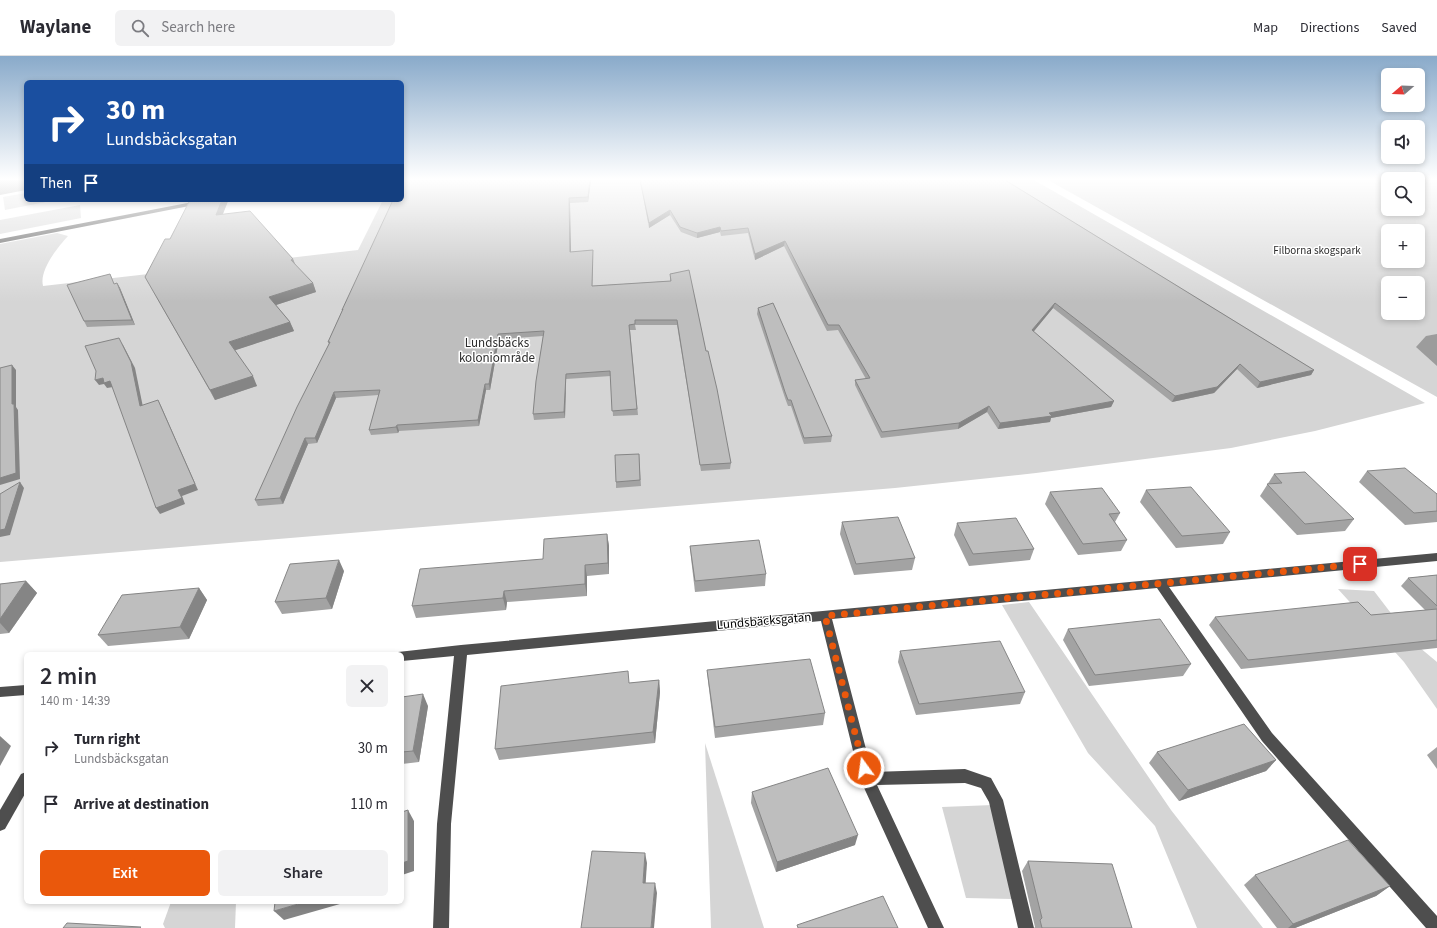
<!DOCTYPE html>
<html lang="en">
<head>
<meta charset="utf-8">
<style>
	:root { --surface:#fff; --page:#f2f2f3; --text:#2b2b33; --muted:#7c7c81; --line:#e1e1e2; --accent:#ea580c }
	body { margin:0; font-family:"Source Sans 3",sans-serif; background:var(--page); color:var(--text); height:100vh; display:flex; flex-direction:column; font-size:15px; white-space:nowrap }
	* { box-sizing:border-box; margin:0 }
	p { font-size:13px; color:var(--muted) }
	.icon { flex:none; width:22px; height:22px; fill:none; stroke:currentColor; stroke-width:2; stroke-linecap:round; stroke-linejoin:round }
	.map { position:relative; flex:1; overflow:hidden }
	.side { position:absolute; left:24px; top:596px; width:380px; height:252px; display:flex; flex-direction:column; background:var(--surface); border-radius:6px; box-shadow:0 2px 6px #0003 }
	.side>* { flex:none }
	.top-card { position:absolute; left:24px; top:24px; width:380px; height:122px; border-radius:6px; box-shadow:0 2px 6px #0003; background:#1a4fa0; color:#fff; overflow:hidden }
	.needle { width:26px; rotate:251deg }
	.tools { position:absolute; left:1381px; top:12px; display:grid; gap:8px }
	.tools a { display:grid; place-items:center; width:44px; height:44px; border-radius:6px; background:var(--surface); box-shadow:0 2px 6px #0003; font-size:20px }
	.pin { position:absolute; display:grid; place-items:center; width:34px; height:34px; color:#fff; margin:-17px; border-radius:8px; box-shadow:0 2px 6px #0006 }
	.me { position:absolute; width:44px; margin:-22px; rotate:346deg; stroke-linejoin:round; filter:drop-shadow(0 0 3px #0008) }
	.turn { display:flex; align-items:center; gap:14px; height:84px; padding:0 16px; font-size:18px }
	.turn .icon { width:52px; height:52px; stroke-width:2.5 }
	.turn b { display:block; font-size:28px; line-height:34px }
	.then { display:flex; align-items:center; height:38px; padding:0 16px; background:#0003; gap:8px; font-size:15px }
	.round { display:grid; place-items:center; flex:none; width:42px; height:42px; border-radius:6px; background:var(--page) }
	.headline { display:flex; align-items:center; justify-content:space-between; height:68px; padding:0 16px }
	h1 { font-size:24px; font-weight:600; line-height:30px }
	.action { display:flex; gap:8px; margin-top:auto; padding:8px 16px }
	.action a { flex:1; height:46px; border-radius:6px; background:var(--accent); color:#fff; font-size:16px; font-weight:600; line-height:46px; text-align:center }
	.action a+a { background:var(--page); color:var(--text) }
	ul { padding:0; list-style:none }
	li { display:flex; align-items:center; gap:12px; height:56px; padding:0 16px }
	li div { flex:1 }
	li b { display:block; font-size:15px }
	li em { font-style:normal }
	header { display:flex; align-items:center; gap:24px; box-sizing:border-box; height:56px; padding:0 20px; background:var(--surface); border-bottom:1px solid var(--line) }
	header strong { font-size:19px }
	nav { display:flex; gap:22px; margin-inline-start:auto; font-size:14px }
	.search { width:280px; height:36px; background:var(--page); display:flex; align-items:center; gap:10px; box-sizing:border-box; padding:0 14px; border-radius:6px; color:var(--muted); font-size:15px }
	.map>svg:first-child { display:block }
	.green { fill:#d5d5d5; fill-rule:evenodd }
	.water { fill:#9c9c9c }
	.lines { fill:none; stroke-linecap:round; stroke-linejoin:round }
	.minor { fill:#4e4e4e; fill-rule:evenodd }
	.wall { fill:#a3a3a3 }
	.shaded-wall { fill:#858585 }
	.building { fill:#bebebe; stroke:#858585 }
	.route { stroke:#ea580c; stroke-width:7; stroke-dasharray:0 12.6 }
	.labels { text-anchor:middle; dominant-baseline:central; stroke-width:3; stroke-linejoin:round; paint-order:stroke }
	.far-park-label { font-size:11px; fill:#2c2c2c; stroke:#fff }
	.park-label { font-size:13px; fill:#2c2c2c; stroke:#fff }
	.street-label { font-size:13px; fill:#000; stroke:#fff }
</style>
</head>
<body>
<header>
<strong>Waylane</strong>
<div class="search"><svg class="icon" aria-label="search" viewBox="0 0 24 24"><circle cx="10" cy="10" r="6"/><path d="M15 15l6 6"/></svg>Search here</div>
<nav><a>Map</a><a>Directions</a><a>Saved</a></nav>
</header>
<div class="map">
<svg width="1437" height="872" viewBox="0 0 1437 872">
	<rect width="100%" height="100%" fill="#fff"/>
	<g class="green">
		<path d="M402,124H1034L1425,347L1315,375L1231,392L1036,417L895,432L0,506V188L57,177L68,180C58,191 39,214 43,230L358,194L383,144H402Z"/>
		<path d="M1048,124H1388V153H1418V124H1437V341ZM1388,175H1418V205H1388ZM1388,227H1418V257H1388Z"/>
		<polygon points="26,137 26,144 56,144 5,154 3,141"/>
		<polygon points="80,149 81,162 0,178 0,164"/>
		<polygon points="1338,533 1374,535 1413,586 1437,606 1437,653 1404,606"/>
		<polygon points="1029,546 1171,754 1263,872 1197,872 1155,770 1088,697 1002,549"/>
		<polygon points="705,687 764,872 711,872"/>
		<polygon points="993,749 1012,843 966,842 942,751"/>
		<polygon points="171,846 236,846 235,872 165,872 163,868"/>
	</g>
	<polygon class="water" points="1437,278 1437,310 1416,291 1426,280"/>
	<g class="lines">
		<g class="minor">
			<polygon points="203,144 220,144 0,187 0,183"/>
			<polygon points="1437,497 1437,505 1169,531 1272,677 1437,860 1437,872 1426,872 1262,685 1157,532 832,563 872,716 965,713 991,722 1003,744 1034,872 1018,872 989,746 981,732 965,727 877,729 944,872 928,872 860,723 821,565 467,599 451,768 449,872 433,872 437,768 454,600 402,605 402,598 397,598 398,596 461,589"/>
			<polygon points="26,629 26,639 0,641 0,631"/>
			<polygon points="26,716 26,736 5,773 0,775 0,754 21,718"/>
		</g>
	</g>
	<g class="wall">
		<polygon points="591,124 588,146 570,147 571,196 593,194 593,199 592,230 670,225 670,218 706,295 731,407 730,413 701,415 677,269 635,269 636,274 630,274 638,359 613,360 611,320 566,323 565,362 534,364 533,358 543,280 499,283 490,334 486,334 479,370 399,375 398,377 371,379 369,374 379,339 336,342 317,387 308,388 283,448 258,450 255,444 329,288 328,286 342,255 342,254"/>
		<polygon points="640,124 1005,124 1314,314 1311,319 1257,332 1237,313 1214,337 1172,346 1053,252 1033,276 1114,345 1111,351 1051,362 1050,366 998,373 987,356 958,373 881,382 855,329 855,324 866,323 838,274 827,275 784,190 755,204 748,177 721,180 720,176 697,182 681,176 670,159 649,172"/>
		<polygon points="190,144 228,144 228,145 223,158 293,203 295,209 313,227 316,236 276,249 290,266 294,275 235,294 257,330 215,344 145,221 170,183"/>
		<polygon points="117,227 120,232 135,269 87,271 84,265 115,228"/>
		<polygon points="758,252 832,380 831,386 804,388 791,350 788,350 785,342 757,258"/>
		<polygon points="639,398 641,430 616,432 616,426"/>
		<polygon points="1367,415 1437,438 1437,466 1405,469 1359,426"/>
		<polygon points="1274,418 1354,463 1345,475 1297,479 1260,440"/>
		<polygon points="1146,434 1230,476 1223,488 1176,492 1140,446"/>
		<polygon points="1050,436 1120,457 1115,466 1127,484 1121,495 1078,499 1045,448"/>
		<polygon points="842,466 915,502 912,514 854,519 840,478"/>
		<polygon points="957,467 1034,493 1030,504 969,510 954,479"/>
		<polygon points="607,478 609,490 609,518 587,520 587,540 507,546 506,554 416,562 412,550 543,503"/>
		<polygon points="690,490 766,518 765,530 695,536 691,502"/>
		<polygon points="344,515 332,553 282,558 275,546"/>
		<polygon points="1437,519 1437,592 1241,613 1209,569 1215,561 1371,559 1425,554 1401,530 1408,522"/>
		<polygon points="26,525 37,537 9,577 0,578 0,528"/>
		<polygon points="199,532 207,544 189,583 108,590 98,579"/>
		<polygon points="1068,573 1191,608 1183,620 1089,630 1063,584"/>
		<polygon points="900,595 1025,636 1020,648 916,659 898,606"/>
		<polygon points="707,614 825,657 823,669 715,682 708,625"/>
		<polygon points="659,624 660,636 655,687 499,704 495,693 630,627"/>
		<polygon points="402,641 428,650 419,706 402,708"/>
		<polygon points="1437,691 1437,713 1427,699"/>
		<polygon points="1157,696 1276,704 1266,715 1179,745 1149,707"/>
		<polygon points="752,736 855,789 776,816 751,747"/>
		<polygon points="1028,805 1132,872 1034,872 1035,871 1022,815"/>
		<polygon points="1255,819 1390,830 1376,840 1295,872 1277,872 1244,829"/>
	</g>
	<g class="shaded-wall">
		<polygon points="0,124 26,124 26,134 0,139"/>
		<polygon points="590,124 591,124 588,146 588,141"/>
		<polygon points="569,142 570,147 571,201 570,196"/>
		<polygon points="222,144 228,144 228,145 219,167 216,159"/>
		<polygon points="670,154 670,159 649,172 649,167"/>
		<polygon points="720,171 720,176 697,182 697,177"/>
		<polygon points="785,185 784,190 755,204 755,198"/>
		<polygon points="293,203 297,212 291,204"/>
		<polygon points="117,227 120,232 135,269 132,264"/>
		<polygon points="313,227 316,236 273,250 269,241"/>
		<polygon points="1055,247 1053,252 1030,280 1032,274"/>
		<polygon points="290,266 294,275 233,295 229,286"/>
		<polygon points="498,278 499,283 490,334 489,328"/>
		<polygon points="122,287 135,312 144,356 140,350"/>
		<polygon points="1240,308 1237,313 1214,337 1172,346 1175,340"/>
		<polygon points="12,309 16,314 16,351 18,354 20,423 0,429 0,422 12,348"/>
		<polygon points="1314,314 1311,319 1257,332 1260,326"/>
		<polygon points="566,318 566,323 565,362 564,356"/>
		<polygon points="253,320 257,330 215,344 210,334"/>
		<polygon points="103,322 110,325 113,331 107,332 104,328 99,329 95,324"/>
		<polygon points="485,328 486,334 479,370 478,364"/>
		<polygon points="334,336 336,342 317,387 315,382"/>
		<polygon points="158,344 161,350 198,434 182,440 185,448 160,458 156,452 178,434"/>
		<polygon points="1114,345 1111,351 1051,362 1050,366 998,373 1000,367 1049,357"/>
		<polygon points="989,350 987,356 958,373 959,367"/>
		<polygon points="397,369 399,375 398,377 396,371"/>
		<polygon points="305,382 308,388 283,448 280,442"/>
		<polygon points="20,426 24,432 10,479 0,481 0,474"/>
		<polygon points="607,478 609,490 609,518 608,507"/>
		<polygon points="339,504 344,515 332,553 326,542"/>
		<polygon points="585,509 587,520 587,540 585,528"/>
		<polygon points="26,525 37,537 9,577 0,567 0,563"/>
		<polygon points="199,532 207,544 189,583 180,571"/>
		<polygon points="504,535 507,546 506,554 503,542"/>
		<polygon points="659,624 660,636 655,687 653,676"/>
		<polygon points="423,638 428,650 419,706 413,695"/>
		<polygon points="0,680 11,690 0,710"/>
		<polygon points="1276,704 1266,715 1179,745 1188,734"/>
		<polygon points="408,754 414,765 414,815 402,819 402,807"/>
		<polygon points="858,779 855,789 776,816 777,806"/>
		<polygon points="645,797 647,807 645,837 643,827"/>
		<polygon points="655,827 657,837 654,872 651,872"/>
		<polygon points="1390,830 1376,840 1295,872 1288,872 1293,868"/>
		<polygon points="305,846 347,846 284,864 274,855"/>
	</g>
	<g class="building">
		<polygon points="403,124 590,124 588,141 569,142 570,196 593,194 592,230 671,225 670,218 689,214 706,295 708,295 717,333 731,407 700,409 677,264 635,264 635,268 629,269 637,353 612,355 610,315 566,318 564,356 533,358 536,325 544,275 498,278 489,328 485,328 478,364 397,369 396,371 369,374 380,334 334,336 315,382 305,382 280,442 255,444 297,351 330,286 328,286 343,253 342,254 393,144 402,144 402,125"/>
		<polygon points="640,124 1005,124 1314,314 1260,326 1240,308 1217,331 1175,340 1055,247 1032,274 1114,345 1049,357 1052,360 1000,367 989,350 959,367 882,376 855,324 870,322 839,269 828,269 785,185 755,198 748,172 721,175 720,171 697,177 680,171 670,154 649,167"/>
		<polygon points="190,144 222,144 216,159 250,155 293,203 291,204 313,227 269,241 290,266 229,286 253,320 210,334 145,221 165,183 170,183"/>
		<polygon points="110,218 114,228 117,227 132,264 84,265 67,229"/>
		<polygon points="773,247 832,380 804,382 791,344 788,344 785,336 758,252"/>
		<polygon points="119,282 131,306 140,350 158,344 195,428 178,434 182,442 156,452 110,325 104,327 103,322 95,324 96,315 85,290"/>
		<polygon points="12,309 12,348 14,348 16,417 0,422 0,312"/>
		<polygon points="639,398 640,424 616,426 615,399"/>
		<polygon points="1405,412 1437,438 1437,455 1414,457 1367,415"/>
		<polygon points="1305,416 1354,463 1305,468 1267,428 1282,427 1274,418"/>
		<polygon points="20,426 5,473 0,474 0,438"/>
		<polygon points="1191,431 1230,476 1182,480 1146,434"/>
		<polygon points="1102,432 1120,457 1109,458 1127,484 1083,488 1050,436"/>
		<polygon points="898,461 915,502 856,508 842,466"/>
		<polygon points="1016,462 1034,493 973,498 957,467"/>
		<polygon points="607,478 608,507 585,509 585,528 504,535 503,542 412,550 420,513 543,503 544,483"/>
		<polygon points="759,484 766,518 695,525 690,490"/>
		<polygon points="339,504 326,542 275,546 290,508"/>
		<polygon points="1437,519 1437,550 1408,522"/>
		<polygon points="26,525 0,563 0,528"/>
		<polygon points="199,532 180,571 98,579 122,539"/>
		<polygon points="1358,546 1371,559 1437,553 1437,584 1248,604 1215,561"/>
		<polygon points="1160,563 1191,608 1095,619 1068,573"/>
		<polygon points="1000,585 1025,636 919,648 900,595"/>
		<polygon points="810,603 825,657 715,671 707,614"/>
		<polygon points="628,615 629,627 659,624 653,676 495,693 501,630"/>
		<polygon points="423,638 413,695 402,696 402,641"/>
		<polygon points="1244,668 1276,704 1188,734 1157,696"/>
		<polygon points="828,712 858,779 777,806 752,736"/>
		<polygon points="408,754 408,805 402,807 402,756"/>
		<polygon points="1348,784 1390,830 1293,868 1255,819"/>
		<polygon points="592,795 645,797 643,827 655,827 651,872 581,872"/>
		<polygon points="1028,805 1112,808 1132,872 1042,872 1040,864 1042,862"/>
		<polygon points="883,840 898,872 798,872 797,869"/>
		<polygon points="275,846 305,846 274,855"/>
		<polygon points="67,867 141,871 140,872 63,872"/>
	</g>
	<linearGradient id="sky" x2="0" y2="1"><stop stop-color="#89aaca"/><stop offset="0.5" stop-color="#fff"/><stop offset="1" stop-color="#fff" stop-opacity="0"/></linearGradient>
	<rect width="1437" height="246" fill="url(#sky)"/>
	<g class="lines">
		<polyline class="route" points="864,712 825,560 1360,508"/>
	</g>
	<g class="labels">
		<g class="far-park-label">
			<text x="1317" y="194">Filborna skogspark</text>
		</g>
		<g class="park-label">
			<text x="497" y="287">Lundsbäcks<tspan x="497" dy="15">koloniområde</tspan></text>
		</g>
		<g class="street-label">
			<text transform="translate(764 565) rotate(-5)">Lundsbäcksgatan</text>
		</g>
	</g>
</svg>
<div class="tools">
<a><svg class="needle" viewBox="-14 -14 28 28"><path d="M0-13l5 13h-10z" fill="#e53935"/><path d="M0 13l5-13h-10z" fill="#7c7c81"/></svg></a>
<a><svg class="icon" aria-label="sound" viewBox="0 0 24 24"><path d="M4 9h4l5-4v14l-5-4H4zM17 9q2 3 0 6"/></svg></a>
<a><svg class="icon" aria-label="search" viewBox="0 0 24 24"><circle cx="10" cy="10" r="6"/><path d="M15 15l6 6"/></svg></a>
<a>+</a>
<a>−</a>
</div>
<div class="pin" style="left:1360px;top:508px;background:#d93025"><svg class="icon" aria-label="arrive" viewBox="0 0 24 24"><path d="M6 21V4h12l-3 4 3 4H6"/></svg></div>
<svg class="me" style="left:864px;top:712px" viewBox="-20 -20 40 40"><circle r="17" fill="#ea580c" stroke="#fff" stroke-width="3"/><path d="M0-11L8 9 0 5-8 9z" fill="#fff"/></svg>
<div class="top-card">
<div class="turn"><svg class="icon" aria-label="right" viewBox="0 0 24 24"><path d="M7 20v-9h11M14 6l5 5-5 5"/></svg><div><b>30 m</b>Lundsbäcksgatan</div></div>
<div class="then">Then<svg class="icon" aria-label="arrive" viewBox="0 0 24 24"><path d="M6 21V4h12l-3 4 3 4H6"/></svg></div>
</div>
<section class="side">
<div class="headline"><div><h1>2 min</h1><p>140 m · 14:39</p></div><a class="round"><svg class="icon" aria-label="close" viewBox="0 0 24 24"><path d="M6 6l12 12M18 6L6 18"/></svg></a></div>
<ul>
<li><svg class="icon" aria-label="right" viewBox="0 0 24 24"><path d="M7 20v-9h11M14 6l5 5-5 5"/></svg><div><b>Turn right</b><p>Lundsbäcksgatan</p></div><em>30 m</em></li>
<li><svg class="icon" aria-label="arrive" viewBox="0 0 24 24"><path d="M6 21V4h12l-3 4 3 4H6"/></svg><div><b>Arrive at destination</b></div><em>110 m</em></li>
</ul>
<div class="action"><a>Exit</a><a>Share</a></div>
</section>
</div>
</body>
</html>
